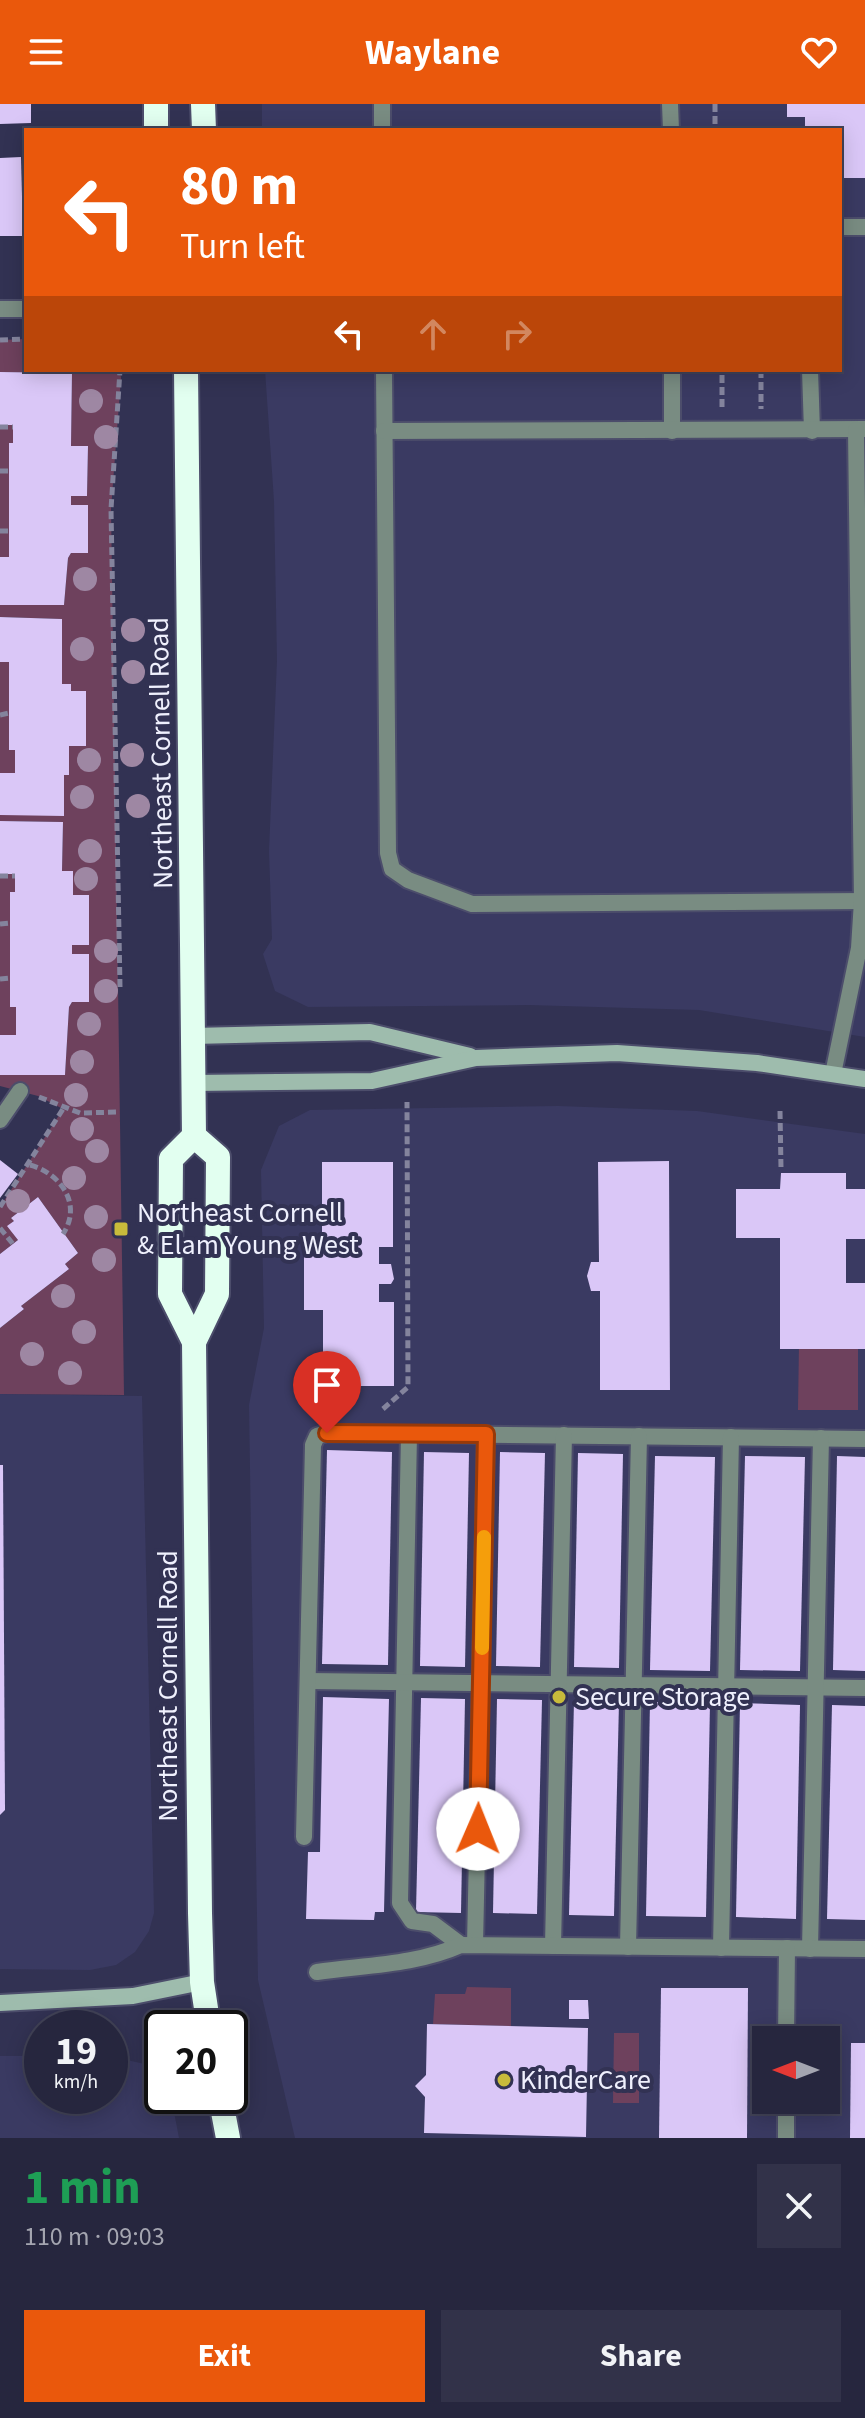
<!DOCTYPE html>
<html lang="en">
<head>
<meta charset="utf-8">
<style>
	:root { --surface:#26263e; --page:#323249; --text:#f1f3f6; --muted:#a4a5b0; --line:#424358; --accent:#ea580c }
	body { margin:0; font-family:"Source Sans 3",sans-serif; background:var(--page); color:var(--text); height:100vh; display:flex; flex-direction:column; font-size:30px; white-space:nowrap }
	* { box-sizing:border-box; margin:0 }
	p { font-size:26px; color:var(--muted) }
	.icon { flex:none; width:44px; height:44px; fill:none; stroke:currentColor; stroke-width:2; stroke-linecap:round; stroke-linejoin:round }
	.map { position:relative; height:2034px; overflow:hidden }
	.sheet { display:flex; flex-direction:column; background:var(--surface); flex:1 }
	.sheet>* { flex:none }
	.guide { position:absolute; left:24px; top:24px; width:818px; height:244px; border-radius:0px; box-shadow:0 4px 20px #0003,0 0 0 2px var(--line); background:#ea580c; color:#fff; overflow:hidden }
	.needle { width:52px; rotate:270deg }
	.tools { position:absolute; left:752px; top:1922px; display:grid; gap:16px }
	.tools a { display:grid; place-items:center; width:88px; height:88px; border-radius:0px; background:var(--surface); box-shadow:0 4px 20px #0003,0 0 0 2px var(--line); font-size:40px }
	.speed { position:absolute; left:24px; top:1906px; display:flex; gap:16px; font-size:40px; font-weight:700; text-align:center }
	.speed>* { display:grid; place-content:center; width:104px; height:104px; border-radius:50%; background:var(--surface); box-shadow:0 4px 20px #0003,0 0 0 2px var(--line); line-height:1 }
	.speed small { font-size:20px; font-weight:400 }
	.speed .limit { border:4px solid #111; border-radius:12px; background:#fff; color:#111 }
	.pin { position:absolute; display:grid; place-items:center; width:68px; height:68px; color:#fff; margin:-82px -34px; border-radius:50% 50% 50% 0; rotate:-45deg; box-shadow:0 0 8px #0007 }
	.pin .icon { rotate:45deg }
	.me { position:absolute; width:88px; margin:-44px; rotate:1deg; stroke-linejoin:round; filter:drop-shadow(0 0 6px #0008) }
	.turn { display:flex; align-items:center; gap:28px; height:168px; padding:0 24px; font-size:36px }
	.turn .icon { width:104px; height:104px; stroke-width:2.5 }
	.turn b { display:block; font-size:56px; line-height:68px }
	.lanes { display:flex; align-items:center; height:76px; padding:0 24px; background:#0003; justify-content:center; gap:40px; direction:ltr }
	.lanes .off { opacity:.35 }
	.round { display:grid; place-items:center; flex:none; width:84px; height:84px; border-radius:0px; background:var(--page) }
	.summary { display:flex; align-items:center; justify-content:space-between; height:136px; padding:0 24px }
	h1 { font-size:48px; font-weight:700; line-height:60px; color:#1e9e55 }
	.action { display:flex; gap:16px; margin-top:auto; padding:16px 24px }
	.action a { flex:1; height:92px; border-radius:0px; background:var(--accent); color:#fff; font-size:32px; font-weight:700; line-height:92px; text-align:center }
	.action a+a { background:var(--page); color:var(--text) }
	header { display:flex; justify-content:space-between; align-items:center; height:104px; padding:0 24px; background:var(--accent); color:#fff; font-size:36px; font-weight:700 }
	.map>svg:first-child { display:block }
	.built { fill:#3a3a62; fill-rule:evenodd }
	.green { fill:#6e415d }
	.building { fill:#dac7f7 }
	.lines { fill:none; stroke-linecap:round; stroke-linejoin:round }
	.lane-casing { stroke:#4c4d6b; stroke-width:20 }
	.street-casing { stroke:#4c4d6b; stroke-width:20 }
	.secondary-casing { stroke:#4c4d6b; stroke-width:20 }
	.highway-casing { stroke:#4c4d6b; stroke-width:28 }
	.path { stroke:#84849d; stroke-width:5; stroke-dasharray:8 4; stroke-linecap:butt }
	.lane { stroke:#798c82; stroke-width:16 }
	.street { stroke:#798c82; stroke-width:16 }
	.secondary { stroke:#9ebcad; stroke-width:16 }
	.highway { stroke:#e2fff0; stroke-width:24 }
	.tree { fill:#9e87a3 }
	.route-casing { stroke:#983908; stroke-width:20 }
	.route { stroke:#ea580c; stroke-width:14 }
	.slow { stroke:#f59e0b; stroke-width:14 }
	.poi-dot { fill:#c8bb3b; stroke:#323253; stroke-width:3 }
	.labels { text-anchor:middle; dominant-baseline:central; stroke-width:8; stroke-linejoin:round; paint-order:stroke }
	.street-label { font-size:28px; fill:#eff0fd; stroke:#323253 }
	.poi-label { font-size:28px; fill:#eff0fd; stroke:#323253; text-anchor:start }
</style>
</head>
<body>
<header><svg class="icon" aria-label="menu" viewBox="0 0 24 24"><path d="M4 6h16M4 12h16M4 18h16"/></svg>Waylane<svg class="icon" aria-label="heart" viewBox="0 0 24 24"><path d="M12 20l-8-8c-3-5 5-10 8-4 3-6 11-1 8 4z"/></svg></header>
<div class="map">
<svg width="865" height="2034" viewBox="0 0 865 2034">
	<rect width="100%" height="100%" fill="#323253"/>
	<g class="built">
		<polygon points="262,0 865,0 865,933 699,906 529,901 308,903 275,887 263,850 272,835 269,747 277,556 274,397 265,266 840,266 840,26 262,26"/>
		<path d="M558,1002L697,1007L865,1030V2034H295L258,1876L249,1301L264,1224L261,1066L279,1022L310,1006ZM766,1936H826V1996H766Z"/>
		<polygon points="0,1290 142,1292 154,1809 149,1827 135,1848 116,1861 90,1866 0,1865"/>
		<polygon points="0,1952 42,1952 42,1992 110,1992 110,1952 153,1962 162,1976 162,1992 171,1992 179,2034 0,2034"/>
	</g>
	<g class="green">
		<polygon points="26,235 26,266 120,266 121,274 111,405 124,1291 0,1290 0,1224 24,1205 21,1202 69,1165 65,1160 78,1149 38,1093 11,1114 14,1117 8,1122 18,1136 0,1150 0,1103 63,1005 38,992 0,982 0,971 65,971 69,903 72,898 89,897 89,851 72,850 72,841 89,841 73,791 73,767 62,767 63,718 0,717 0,711 64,711 64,671 68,671 69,642 86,641 86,587 71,587 71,580 62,580 62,515 0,513 0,501 64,501 68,454 71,449 88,448 88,402 71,401 71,392 87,392 88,343 71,342 72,270 0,268 0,236"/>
		<polygon points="0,321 13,321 13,339 9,340 9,453 0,453"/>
		<polygon points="0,558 9,558 9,645 15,646 15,669 0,669"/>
		<polygon points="0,770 15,770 15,788 10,789 10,902 16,903 16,931 0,931"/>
		<polygon points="799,1239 858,1240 858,1306 798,1306"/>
		<polygon points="467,1883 511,1884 511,1922 433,1920 435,1890 465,1890"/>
		<polygon points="614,1929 639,1929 639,1999 613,1999"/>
	</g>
	<g class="building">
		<polygon points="0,0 31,0 31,19 0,20"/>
		<polygon points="787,0 865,0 865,74 840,74 840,26 805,26 805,13 787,13"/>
		<rect x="75" y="22" width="17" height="4"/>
		<polygon points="21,53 23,132 0,132 0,54"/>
		<polygon points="0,268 72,269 71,342 88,342 87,392 71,392 71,401 88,401 88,449 71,449 68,454 64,501 0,501 0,453 9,453 9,339 13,339 13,321 0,321"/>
		<polygon points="0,513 62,515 62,580 71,580 71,587 86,587 86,642 69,642 69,671 64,671 64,712 0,711 0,669 15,669 15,646 9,646 9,558 0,558"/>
		<polygon points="0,717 63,718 62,767 73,767 73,791 89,791 89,841 72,841 72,850 89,850 89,898 72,898 69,903 65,971 0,971 0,931 16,931 16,903 10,903 10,788 15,788 15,770 0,770"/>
		<polygon points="0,1056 18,1070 0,1094"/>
		<polygon points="669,1057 670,1286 600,1286 600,1187 591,1187 587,1172 591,1158 599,1158 598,1058"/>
		<polygon points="322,1058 393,1058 393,1143 379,1143 379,1160 391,1160 394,1175 391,1180 379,1180 379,1198 394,1198 394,1282 323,1282 323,1206 304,1206 304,1135 322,1135"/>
		<polygon points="781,1069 846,1069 846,1085 865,1085 865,1135 846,1135 846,1179 865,1179 865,1245 780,1245 780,1134 736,1134 736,1085 780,1085"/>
		<polygon points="38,1093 78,1149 65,1160 69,1165 21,1202 24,1205 0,1224 0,1150 18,1136 7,1122 14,1117 11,1114"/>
		<polygon points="327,1346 392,1348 388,1561 322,1560"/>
		<polygon points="424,1348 469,1349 465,1563 420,1562"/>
		<polygon points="500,1348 545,1349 540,1563 496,1562"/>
		<polygon points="578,1349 623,1350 619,1564 574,1563"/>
		<polygon points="655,1352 715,1353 710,1567 650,1566"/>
		<polygon points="745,1352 805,1353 800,1567 740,1566"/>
		<polygon points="837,1352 865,1353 865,1567 833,1566"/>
		<polygon points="0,1361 3,1361 5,1706 0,1711"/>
		<polygon points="323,1593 389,1595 384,1808 375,1808 374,1816 306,1815 308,1748 320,1748"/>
		<polygon points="421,1594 465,1595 461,1809 416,1808"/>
		<polygon points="497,1595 542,1596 537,1810 493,1809"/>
		<polygon points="574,1597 619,1598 614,1812 569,1811"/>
		<polygon points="650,1598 710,1599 706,1813 646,1812"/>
		<polygon points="740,1599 800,1601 796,1815 736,1813"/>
		<polygon points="832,1601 865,1602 865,1816 827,1815"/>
		<polygon points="661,1884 748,1884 747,2034 659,2034"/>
		<polygon points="569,1896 588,1896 589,1915 569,1915"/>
		<polygon points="427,1920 588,1924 586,2033 424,2029 425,1993 415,1982 426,1971"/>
		<polygon points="851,1939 865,1939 865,2034 850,2034"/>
	</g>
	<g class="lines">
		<g class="lane-casing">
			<g id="lane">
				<polyline points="382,0 382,26"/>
				<polyline points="670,0 671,26"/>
				<polyline points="840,123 865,123"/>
				<polyline points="384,266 388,749 392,765 408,776 472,800 865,797"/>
				<polyline points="672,266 672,327"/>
				<polyline points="810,266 812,327"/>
				<polyline points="384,327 865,325"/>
				<polyline points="833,970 859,844 862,797 856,326"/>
				<polyline points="0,1016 20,987"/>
				<polyline points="409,1330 400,1799 412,1817 433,1820 461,1841"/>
				<polyline points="308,1577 865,1584"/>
				<polyline points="304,1733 313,1341 317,1332 327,1329 865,1335"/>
				<polyline points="475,1841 486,1330"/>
				<polyline points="553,1842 564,1331"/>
				<polyline points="628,1843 639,1332"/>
				<polyline points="721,1844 731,1333"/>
				<polyline points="810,1845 821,1334"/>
				<path d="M317,1868C366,1861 416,1861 461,1841L865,1845"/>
				<polyline points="786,1936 787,1844"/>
				<polyline points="786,2034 786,1996"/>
			</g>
		</g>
		<g class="street-casing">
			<polyline id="street" points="0,205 26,205"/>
		</g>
		<g class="secondary-casing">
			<g id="secondary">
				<polyline points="193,932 370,928 470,952"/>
				<polyline points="194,979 372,977 476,954 617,949 757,959 865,975"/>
				<polyline points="0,1899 133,1892 202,1878"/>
			</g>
		</g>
		<g class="highway-casing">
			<g id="highway">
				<polyline points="156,0 156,26"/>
				<polyline points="203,0 204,26"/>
				<polyline points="186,266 194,1032 171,1055 170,1190 194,1238 200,1809 202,1878 209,1924"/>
				<polyline points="194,1032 218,1053 217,1190 194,1238"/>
				<polyline points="220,1992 228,2034"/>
			</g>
		</g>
		<g class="path">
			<polyline points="715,0 715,26"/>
			<polyline points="0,236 26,235"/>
			<polyline points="761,266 761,305"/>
			<polyline points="722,303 722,266"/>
			<polyline points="0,323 13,323"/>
			<polyline points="0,367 9,367"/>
			<polyline points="0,427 9,427"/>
			<polyline points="0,611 9,609"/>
			<polyline points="0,772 15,772"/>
			<polyline points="0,820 10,819"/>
			<polyline points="0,875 10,874"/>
			<polyline points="120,883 111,405 120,266"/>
			<polyline points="39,993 80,1009 119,1008"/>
			<polyline points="780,1007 781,1064"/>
			<path d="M30,1061C60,1069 83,1100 63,1130"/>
			<polyline points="0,1103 63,1005"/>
			<polyline points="0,1124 13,1140"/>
			<polyline points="383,1305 408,1283 407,998"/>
		</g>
		<use href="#lane" class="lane"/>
		<use href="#street" class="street"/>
		<use href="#secondary" class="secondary"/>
		<use href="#highway" class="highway"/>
	</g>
	<g class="tree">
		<circle cx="91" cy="297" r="12"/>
		<circle cx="106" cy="333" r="12"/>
		<circle cx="85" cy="475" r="12"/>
		<circle cx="133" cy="526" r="12"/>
		<circle cx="82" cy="545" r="12"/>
		<circle cx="133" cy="568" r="12"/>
		<circle cx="132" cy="651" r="12"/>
		<circle cx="89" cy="656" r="12"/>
		<circle cx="82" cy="693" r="12"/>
		<circle cx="138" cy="702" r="12"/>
		<circle cx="90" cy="747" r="12"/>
		<circle cx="86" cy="775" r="12"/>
		<circle cx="106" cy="847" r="12"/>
		<circle cx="106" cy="887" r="12"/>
		<circle cx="89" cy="920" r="12"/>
		<circle cx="82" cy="958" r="12"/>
		<circle cx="76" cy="991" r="12"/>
		<circle cx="82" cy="1025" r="12"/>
		<circle cx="97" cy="1047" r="12"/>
		<circle cx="74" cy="1074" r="12"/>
		<circle cx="18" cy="1097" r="12"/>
		<circle cx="96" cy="1113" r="12"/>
		<circle cx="104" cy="1156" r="12"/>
		<circle cx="63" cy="1192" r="12"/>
		<circle cx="84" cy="1228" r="12"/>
		<circle cx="32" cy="1250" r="12"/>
		<circle cx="70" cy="1269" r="12"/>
	</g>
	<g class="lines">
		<g class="route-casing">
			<polyline id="route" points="327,1329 486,1330 478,1725"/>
		</g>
		<use href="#route" class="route"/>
		<polyline class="slow" points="482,1544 484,1433"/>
	</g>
	<g class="poi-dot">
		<rect x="113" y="1117" width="16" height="16" rx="4"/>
		<circle cx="559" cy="1593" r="8"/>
		<circle cx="504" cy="1976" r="8"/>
	</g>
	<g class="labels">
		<g class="street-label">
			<text transform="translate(161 649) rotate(-91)">Northeast Cornell Road</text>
			<text transform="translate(168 1582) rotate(-90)">Northeast Cornell Road</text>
		</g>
		<g class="poi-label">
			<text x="137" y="1109">Northeast Cornell<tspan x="137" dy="32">&amp; Elam Young West</tspan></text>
			<text x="575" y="1593">Secure Storage</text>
			<text x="520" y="1976">KinderCare</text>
		</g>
	</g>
</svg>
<div class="tools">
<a><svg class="needle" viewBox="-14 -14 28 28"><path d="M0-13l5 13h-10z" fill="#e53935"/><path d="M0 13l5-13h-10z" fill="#a4a5b0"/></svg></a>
</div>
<div class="speed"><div>19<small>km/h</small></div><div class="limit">20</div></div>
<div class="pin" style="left:327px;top:1329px;background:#d93025"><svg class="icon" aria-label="arrive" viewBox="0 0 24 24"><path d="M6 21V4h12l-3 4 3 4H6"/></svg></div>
<svg class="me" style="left:478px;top:1725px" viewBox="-20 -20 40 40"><circle r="19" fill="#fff"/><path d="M0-13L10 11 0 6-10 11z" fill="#ea580c"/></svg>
<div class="guide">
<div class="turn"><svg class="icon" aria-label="left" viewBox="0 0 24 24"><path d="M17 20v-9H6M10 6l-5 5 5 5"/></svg><div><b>80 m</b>Turn left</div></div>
<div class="lanes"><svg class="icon" aria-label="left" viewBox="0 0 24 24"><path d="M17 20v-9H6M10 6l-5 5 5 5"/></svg><svg class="icon off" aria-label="ahead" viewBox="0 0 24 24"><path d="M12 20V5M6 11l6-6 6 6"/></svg><svg class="icon off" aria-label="right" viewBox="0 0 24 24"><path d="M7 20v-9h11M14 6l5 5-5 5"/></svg></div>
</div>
</div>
<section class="sheet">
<div class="summary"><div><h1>1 min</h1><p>110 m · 09:03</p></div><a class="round"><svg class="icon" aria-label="close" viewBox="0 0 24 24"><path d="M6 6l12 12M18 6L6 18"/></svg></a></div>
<div class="action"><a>Exit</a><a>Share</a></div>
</section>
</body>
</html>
